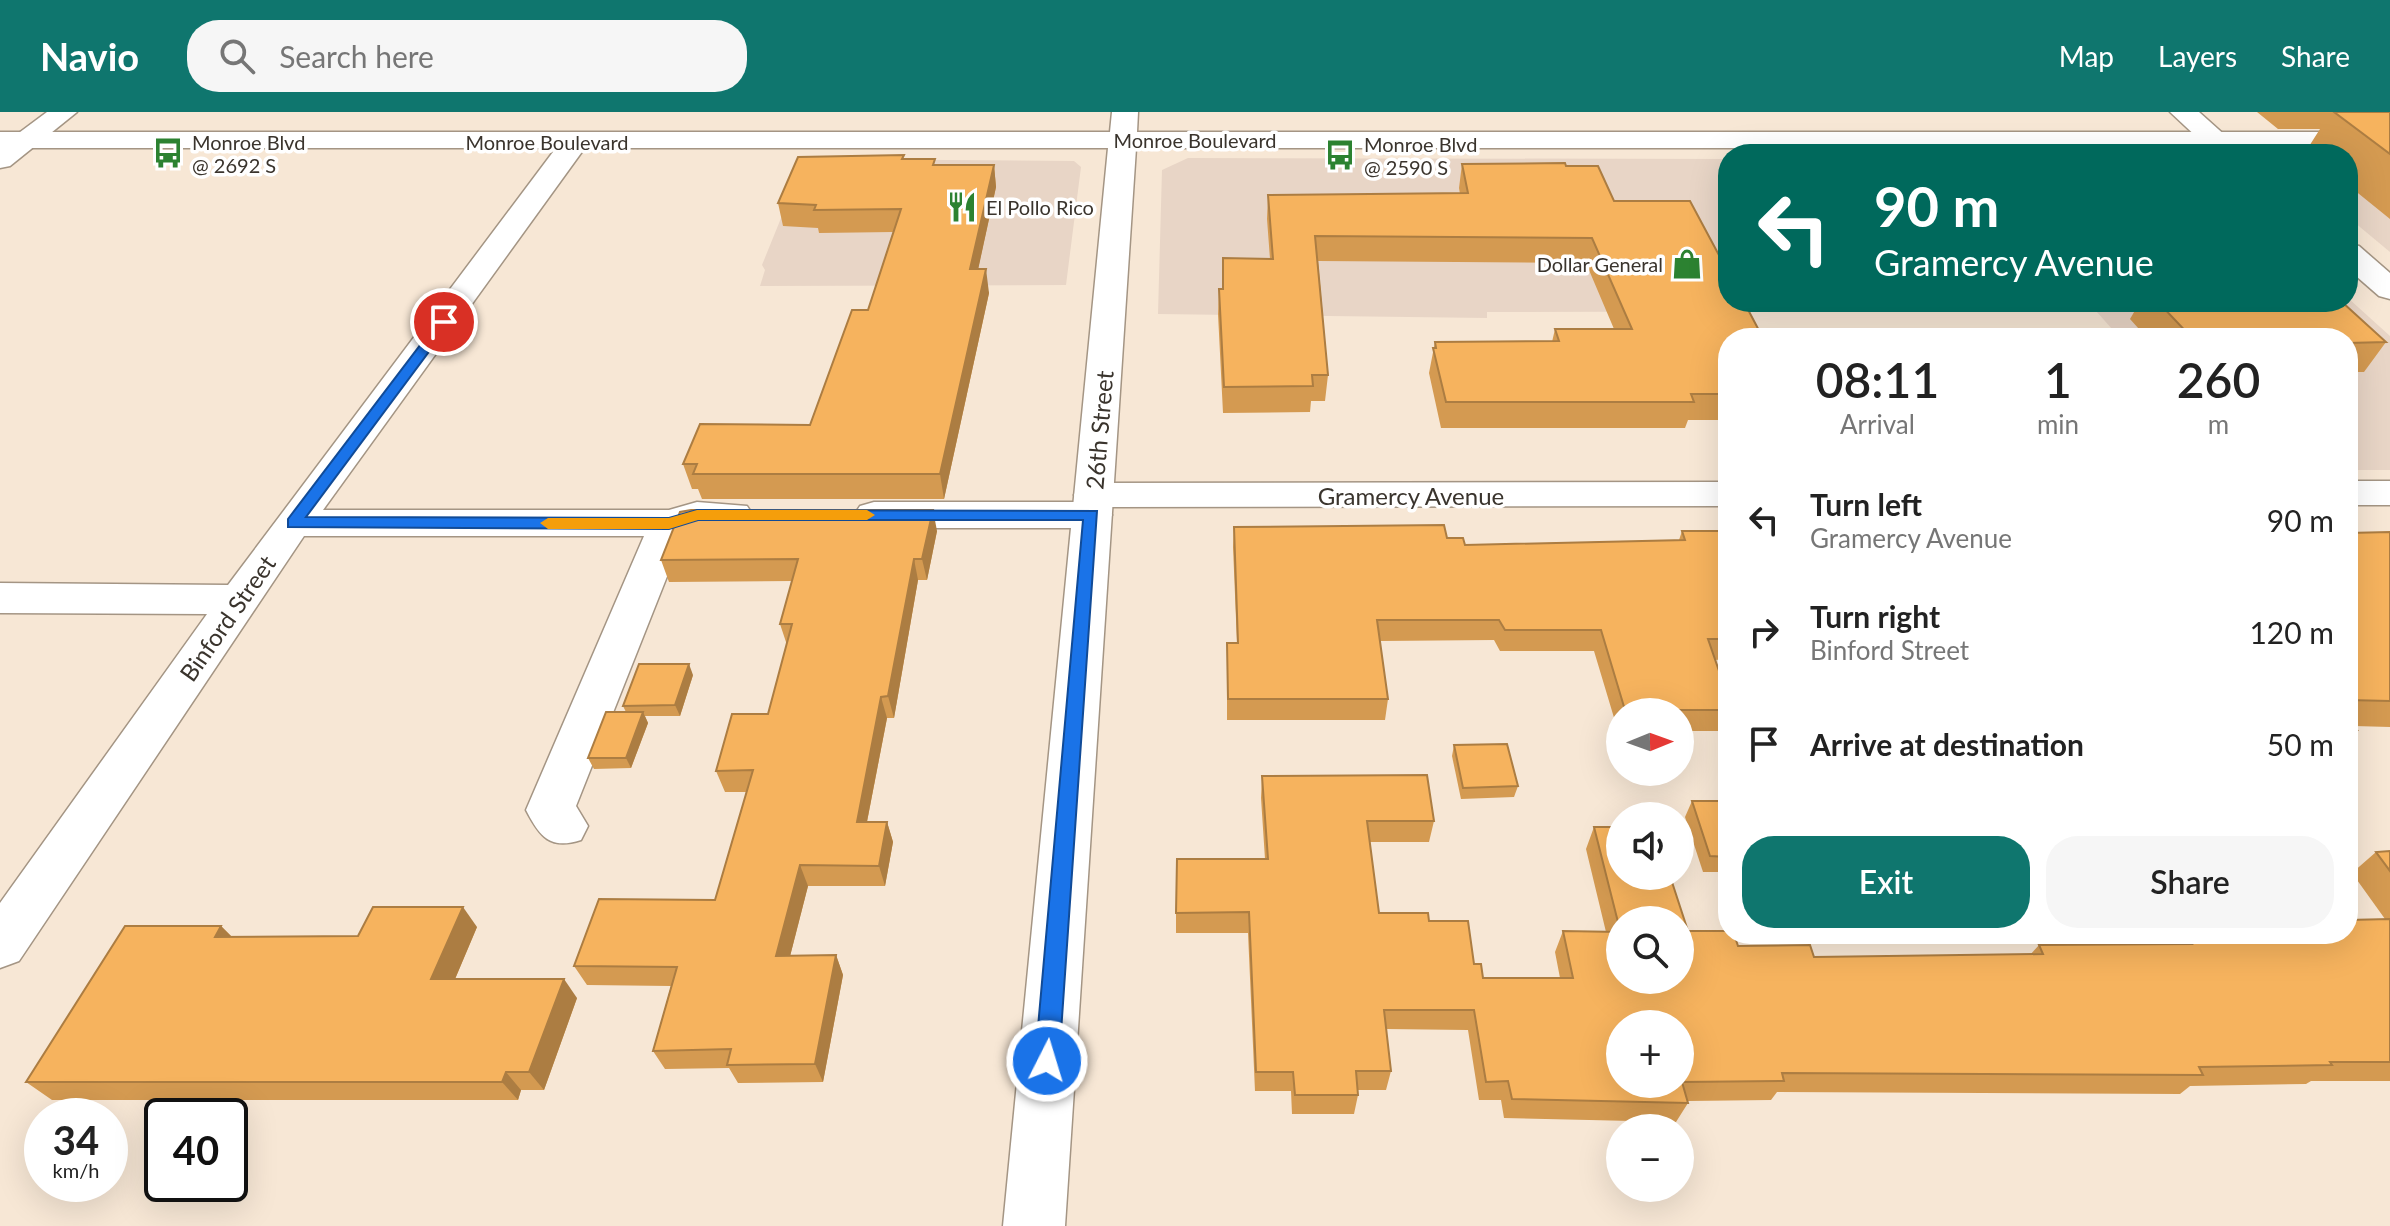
<!DOCTYPE html>
<html lang="en">
<head>
<meta charset="utf-8">
<style>
	:root { --surface:#fff; --page:#f6f6f6; --text:#222; --muted:#767676; --accent:#0f766e }
	body { margin:0; font-family:Lato,sans-serif; background:var(--page); color:var(--text); height:100vh; display:flex; flex-direction:column; font-size:30px; white-space:nowrap }
	* { box-sizing:border-box; margin:0 }
	p { font-size:26px; color:var(--muted) }
	.icon { flex:none; width:44px; height:44px; fill:none; stroke:currentColor; stroke-width:2; stroke-linecap:round; stroke-linejoin:round }
	.map { position:relative; flex:1; overflow:hidden }
	.details { position:absolute; left:1718px; top:216px; width:640px; height:616px; display:flex; flex-direction:column; background:var(--surface); border-radius:32px; box-shadow:0 8px 32px #0002 }
	.details>* { flex:none }
	.top-card { position:absolute; left:1718px; top:32px; width:640px; height:168px; border-radius:32px; box-shadow:0 8px 32px #0002; background:#00695c; color:#fff; overflow:hidden }
	.needle { width:52px; rotate:89deg }
	.tools { position:absolute; left:1606px; top:586px; display:grid; gap:16px }
	.tools a { display:grid; place-items:center; width:88px; height:88px; border-radius:50%; background:var(--surface); box-shadow:0 8px 32px #0002; font-size:40px }
	.speed { position:absolute; left:24px; top:986px; display:flex; gap:16px; font-size:40px; font-weight:700; text-align:center }
	.speed>* { display:grid; place-content:center; width:104px; height:104px; border-radius:50%; background:var(--surface); box-shadow:0 8px 32px #0002; line-height:1 }
	.speed small { font-size:20px; font-weight:400 }
	.speed .limit { border:4px solid #111; border-radius:12px; background:#fff; color:#111 }
	.pin { position:absolute; display:grid; place-items:center; width:68px; height:68px; color:#fff; margin:-34px; border:4px solid #fff; border-radius:50%; box-shadow:0 2px 8px #0007 }
	.me { position:absolute; width:88px; margin:-44px; rotate:5deg; stroke-linejoin:round; filter:drop-shadow(0 0 6px #0008) }
	.turn { display:flex; align-items:center; gap:28px; height:168px; padding:0 24px; font-size:36px }
	.turn .icon { width:104px; height:104px; stroke-width:2.5 }
	.turn b { display:block; font-size:56px; line-height:68px }
	.eta { display:flex; justify-content:space-evenly; align-items:center; height:136px; text-align:center }
	.eta b { font-size:48px; font-weight:600; line-height:56px }
	.action { display:flex; gap:16px; margin-top:auto; padding:16px 24px }
	.action a { flex:1; height:92px; border-radius:32px; background:var(--accent); color:#fff; font-size:32px; font-weight:600; line-height:92px; text-align:center }
	.action a+a { background:var(--page); color:var(--text) }
	ul { padding:0; list-style:none }
	li { display:flex; align-items:center; gap:24px; height:112px; padding:0 24px }
	li div { flex:1 }
	li b { display:block; font-size:30px }
	li em { font-style:normal }
	header { display:flex; align-items:center; gap:48px; box-sizing:border-box; height:112px; padding:0 40px; background:var(--accent); color:#fff }
	header strong { font-size:38px }
	nav { display:flex; gap:44px; margin-inline-start:auto; font-size:28px }
	.search { width:560px; height:72px; background:var(--page); display:flex; align-items:center; gap:20px; box-sizing:border-box; padding:0 28px; border-radius:32px; color:var(--muted); font-size:30px }
	.map>svg:first-child { display:block }
	.commercial { fill:#e8d5c6 }
	.lines { fill:none; stroke-linecap:round; stroke-linejoin:round }
	.street-casing { stroke:#a49584; stroke-width:3 }
	.secondary-casing { stroke:#a49584; stroke-width:3 }
	.street { fill:#fff; fill-rule:evenodd }
	.secondary { fill:#fff; fill-rule:evenodd }
	.wall { fill:#d49a51 }
	.shaded-wall { fill:#ac7d42 }
	.building { fill:#f6b35e; stroke:#ac7d42; stroke-width:2; fill-rule:evenodd }
	.route { fill:#1a73e8; stroke:#114b97; stroke-width:2 }
	.slow { fill:#f59e0b }
	.labels { text-anchor:middle; dominant-baseline:central; stroke-width:7; stroke-linejoin:round; paint-order:stroke }
	.far-street-label { font-size:20px; fill:#3a342d; stroke:#fff }
	.far-poi-label { font-size:20px; fill:#3a342d; stroke:#fff; text-anchor:start }
	.street-label { font-size:24px; fill:#3a342d; stroke:#fff }
</style>
</head>
<body>
<header>
<strong>Navio</strong>
<div class="search"><svg class="icon" aria-label="search" viewBox="0 0 24 24"><circle cx="10" cy="10" r="6"/><path d="M15 15l6 6"/></svg>Search here</div>
<nav><a>Map</a><a>Layers</a><a>Share</a></nav>
</header>
<div class="map">
<svg width="2390" height="1114" viewBox="0 0 2390 1114">
	<rect width="100%" height="100%" fill="#f7e7d5"/>
	<g class="commercial">
		<polygon points="1188,46 1728,47 1728,190 1849,190 1855,199 1487,200 1487,206 1158,202 1162,58"/>
		<polygon points="805,47 1074,49 1081,55 1066,173 760,174 765,158 762,153"/>
		<polygon points="2348,47 2390,47 2390,140 2348,105"/>
		<polygon points="2348,186 2390,224 2390,358 2348,358 2348,226 2120,226 2088,190 2348,190"/>
	</g>
	<g class="lines">
		<g class="street-casing">
			<g id="street">
				<polygon points="47,0 77,0 10,54 0,56 0,35"/>
				<polygon points="2170,0 2199,0 2246,42 2215,42"/>
				<path d="M575,22L585,24L589,30L323,398H669L697,390L747,394L753,403L747,412L685,419L576,694L588,714L581,728C550,738 540,725 526,698L644,424H304L19,849L0,856V791L207,502L0,501V471L228,473L565,24Z"/>
				<polygon points="2348,132 2359,134 2390,161 2390,187 2379,184 2348,157"/>
				<rect x="2348" y="369" width="42" height="24"/>
				<polygon points="1728,370 1728,394 1107,395 1112,403 1106,412 1092,416 874,416 860,412 854,403 860,394 874,390 1078,390 1074,383 1079,374 1093,371"/>
			</g>
		</g>
		<g class="secondary-casing">
			<polygon id="secondary" points="1112,0 1138,0 1137,20 2390,20 2390,36 1136,36 1065,1114 1003,1114 1108,36 0,36 0,20 1110,20"/>
		</g>
		<use href="#street" class="street"/>
		<use href="#secondary" class="secondary"/>
	</g>
	<g class="wall">
		<polygon points="2257,0 2390,0 2390,107 2348,73 2348,42 2309,42 2306,39 2320,17 2278,17"/>
		<polygon points="905,47 935,53 994,53 996,75 978,157 989,181 944,387 702,387 698,377 692,377 683,352 810,313 868,198 893,120 819,121 818,116 783,114 778,91"/>
		<polygon points="1462,52 1566,54 1614,89 1728,226 1728,308 1688,308 1685,316 1441,316 1429,261 1435,230 1552,230 1555,217 1614,217 1586,151 1318,149 1328,263 1325,289 1311,289 1310,300 1223,301 1218,202 1219,177 1222,177 1223,146 1270,147 1267,107 1268,83 1460,82 1459,76"/>
		<polygon points="1794,190 1869,190 1869,191"/>
		<polygon points="2140,190 2342,190 2386,230 2364,260 2348,260 2348,226 2147,226 2130,207"/>
		<polygon points="1234,415 1447,426 1465,433 1679,428 1682,419 1728,419 1728,547 1715,548 1728,585 1728,609 1723,619 1680,619 1680,600 1620,600 1620,619 1618,619 1594,539 1500,539 1494,528 1380,529 1388,587 1385,608 1227,608 1227,531 1237,531 1233,435"/>
		<polygon points="937,419 927,468 918,468 894,606 887,606 867,710 887,710 893,730 885,774 808,774 790,844 836,843 843,863 823,970 738,971 729,956 665,957 653,939 671,874 587,873 574,854 715,788 747,680 725,680 716,659 768,602 787,533 780,512 792,469 669,470 661,448"/>
		<polygon points="2390,420 2390,615 2354,614 2357,618 2348,627 2348,421"/>
		<polygon points="693,563 680,604 645,604 648,611 631,656 594,657 588,646 626,600 623,594"/>
		<polygon points="1454,633 1518,674 1514,685 1461,687 1452,644"/>
		<polygon points="1262,664 1434,709 1429,730 1370,730 1379,801 1429,809 1474,852 1483,866 1560,866 1555,840 1563,819 1606,820 1586,737 1594,715 1688,819 1738,834 1814,845 2030,843 2039,833 2173,832 2184,822 2348,822 2385,807 2352,761 2376,740 2390,739 2390,969 2311,969 2306,972 2190,974 2180,982 1777,980 1771,988 1687,989 1688,991 1676,1010 1504,1006 1501,988 1479,988 1468,918 1386,917 1391,959 1386,978 1358,978 1358,983 1354,1002 1292,1002 1291,979 1255,979 1248,821 1176,821 1176,801 1265,747 1261,686"/>
		<polygon points="1692,689 1728,689 1728,760 1703,760 1685,705"/>
		<polygon points="221,814 232,825 358,824 477,815 455,867 577,886 544,978 521,978 518,988 52,988 26,970"/>
	</g>
	<g class="shaded-wall">
		<polygon points="994,53 996,75 973,181 970,157"/>
		<polygon points="986,157 989,181 944,387 940,362"/>
		<polygon points="933,398 937,419 927,468 922,447"/>
		<polygon points="914,447 918,468 894,606 888,584"/>
		<polygon points="689,552 693,563 680,604 675,593"/>
		<polygon points="881,585 887,606 863,730 857,710"/>
		<polygon points="643,600 648,611 631,656 626,646"/>
		<polygon points="887,710 893,730 885,774 879,754"/>
		<polygon points="800,753 808,774 785,864 776,844"/>
		<polygon points="463,795 477,815 447,886 431,867"/>
		<polygon points="221,814 241,834 215,825"/>
		<polygon points="836,843 843,863 823,970 815,952"/>
		<polygon points="564,867 577,886 544,978 529,960"/>
		<polygon points="506,960 521,978 518,988 502,970"/>
	</g>
	<g class="building">
		<polygon points="2334,0 2390,0 2390,42"/>
		<polygon points="1962,38 2184,39 2188,42 1965,42"/>
		<polygon points="904,43 902,47 935,47 933,53 994,53 970,157 986,157 940,362 693,362 697,352 683,352 700,312 810,313 852,198 868,198 901,97 814,98 816,93 778,91 798,45"/>
		<polygon points="1565,51 1566,54 1598,54 1614,89 1690,89 1728,160 1728,190 1744,190 1763,226 1728,226 1728,282 1691,282 1694,290 1446,290 1433,236 1436,236 1435,230 1559,229 1555,217 1632,217 1592,126 1315,124 1328,263 1312,263 1313,274 1224,275 1219,177 1223,177 1223,146 1273,147 1268,83 1468,81 1462,52"/>
		<polygon points="2158,190 2342,190 2386,230 2348,231 2348,226 2192,226"/>
		<polygon points="2050,224 2051,226 1955,226 1954,225"/>
		<polygon points="691,398 933,398 922,447 914,447 888,584 881,585 857,710 887,710 879,754 800,753 776,844 836,843 815,952 727,953 731,937 653,939 677,855 574,854 599,787 715,788 753,658 716,659 732,602 768,602 792,512 780,512 798,447 661,448 680,400"/>
		<polygon points="1444,413 1447,426 1463,426 1465,433 1685,428 1682,419 1728,419 1728,527 1708,527 1728,585 1728,598 1625,598 1601,518 1505,518 1499,508 1377,508 1388,587 1228,587 1227,531 1238,531 1234,415"/>
		<polygon points="2390,420 2390,589 2348,588 2348,421"/>
		<polygon points="639,552 689,552 675,593 623,594"/>
		<polygon points="606,600 643,600 626,646 588,646"/>
		<polygon points="2348,606 2357,618 2348,618"/>
		<polygon points="1507,632 1518,674 1463,676 1454,633"/>
		<path d="M1427,663L1434,709H1367L1379,801H1428L1429,809H1468L1474,852H1481L1483,866H1573L1563,819L1620,820V868H1680V808H1620V818L1594,715H1620V764H1670L1688,819H1728V822H1734L1738,834L1810,833L1814,845L2043,842L2039,833L2192,832L2186,822H2348V808L2390,807V950H2330L2332,953L2199,955L2203,963L1782,961L1784,969L1682,970L1688,991L1512,987L1508,969L1486,970L1474,898H1384L1391,959H1356L1358,983H1295L1293,960H1256L1249,800L1176,801L1177,747H1268L1262,664ZM1620,912H1680V972H1620Z"/>
		<polygon points="1692,689 1728,689 1728,745 1710,744"/>
		<polygon points="2390,739 2390,759 2376,740"/>
		<polygon points="373,795 463,795 431,867 564,867 529,960 506,960 502,970 26,970 125,814 221,814 215,825 358,824"/>
	</g>
	<polygon class="route" points="444,206 451,210 306,405 669,406 697,398 1097,399 1059,949 1055,956 1047,959 1039,956 1035,949 1083,408 698,408 669,417 288,415 288,407 440,207"/>
	<polygon class="slow" points="697,398 867,398 875,403 867,408 698,408 669,417 548,417 540,411 548,406 669,406"/>
	<defs>
		<g id="bus-bare" transform="scale(2.4)"><path d="M-5-6H5V4H4V6H2V4H-2V6H-4V4H-5ZM-3.5-4V0h7V-4ZM-3.5 1.2v1.5H-2V1.2ZM2 1.2v1.5H3.5V1.2Z" fill="#2c8231" stroke="#fff" stroke-width="2.5" paint-order="stroke"/></g>
		<g id="restaurant-bare" transform="scale(2.4)"><path d="M-5-6h1v4h1v-4h1v4h1v-4h1v5L-1.5 .5V6h-2V.5L-5-1ZM5-6V6H3V1.5H1.5Q1.5-4 5-6Z" fill="#2c8231" stroke="#fff" stroke-width="2.5" paint-order="stroke"/></g>
		<g id="shop-bare" transform="scale(2.4)"><path d="M-5-2.5h2.3a2.7 3.5 0 0 1 5.4 0H5L5.5 6h-11ZM-1.5-2.5h3a1.5 2.3 0 0 0-3 0Z" fill="#2c8231" stroke="#fff" stroke-width="2.5" paint-order="stroke"/></g>
	</defs>
	<g fill-rule="evenodd">
		<use href="#bus-bare" x="168" y="41"/>
		<use href="#bus-bare" x="1340" y="43"/>
		<use href="#restaurant-bare" x="962" y="95"/>
		<use href="#shop-bare" x="1687" y="152"/>
	</g>
	<g class="labels">
		<g class="far-street-label">
			<text x="1195" y="28">Monroe Boulevard</text>
			<text x="547" y="30">Monroe Boulevard</text>
		</g>
		<g class="far-poi-label">
			<text x="192" y="30">Monroe Blvd<tspan x="192" dy="23">@ 2692 S</tspan></text>
			<text x="1364" y="32">Monroe Blvd<tspan x="1364" dy="23">@ 2590 S</tspan></text>
			<text x="986" y="95">El Pollo Rico</text>
			<text x="1663" y="152" text-anchor="end">Dollar General</text>
		</g>
		<g class="street-label">
			<text transform="translate(1099 318) rotate(-85)">26th Street</text>
			<text x="1411" y="383">Gramercy Avenue</text>
			<text transform="translate(227 506) rotate(-55)">Binford Street</text>
		</g>
	</g>
</svg>
<div class="tools">
<a><svg class="needle" viewBox="-14 -14 28 28"><path d="M0-13l5 13h-10z" fill="#e53935"/><path d="M0 13l5-13h-10z" fill="#767676"/></svg></a>
<a><svg class="icon" aria-label="sound" viewBox="0 0 24 24"><path d="M4 9h4l5-4v14l-5-4H4zM17 9q2 3 0 6"/></svg></a>
<a><svg class="icon" aria-label="search" viewBox="0 0 24 24"><circle cx="10" cy="10" r="6"/><path d="M15 15l6 6"/></svg></a>
<a>+</a>
<a>−</a>
</div>
<div class="speed"><div>34<small>km/h</small></div><div class="limit">40</div></div>
<div class="pin" style="left:444px;top:210px;background:#d93025"><svg class="icon" aria-label="arrive" viewBox="0 0 24 24"><path d="M6 21V4h12l-3 4 3 4H6"/></svg></div>
<svg class="me" style="left:1047px;top:949px" viewBox="-20 -20 40 40"><circle r="17" fill="#1a73e8" stroke="#fff" stroke-width="3"/><path d="M0-11L8 9 0 5-8 9z" fill="#fff"/></svg>
<div class="top-card">
<div class="turn"><svg class="icon" aria-label="left" viewBox="0 0 24 24"><path d="M17 20v-9H6M10 6l-5 5 5 5"/></svg><div><b>90 m</b>Gramercy Avenue</div></div>
</div>
<section class="details">
<div class="eta">
<div><b>08:11</b><p>Arrival</p></div>
<div><b>1</b><p>min</p></div>
<div><b>260</b><p>m</p></div>
</div>
<ul>
<li><svg class="icon" aria-label="left" viewBox="0 0 24 24"><path d="M17 20v-9H6M10 6l-5 5 5 5"/></svg><div><b>Turn left</b><p>Gramercy Avenue</p></div><em>90 m</em></li>
<li><svg class="icon" aria-label="right" viewBox="0 0 24 24"><path d="M7 20v-9h11M14 6l5 5-5 5"/></svg><div><b>Turn right</b><p>Binford Street</p></div><em>120 m</em></li>
<li><svg class="icon" aria-label="arrive" viewBox="0 0 24 24"><path d="M6 21V4h12l-3 4 3 4H6"/></svg><div><b>Arrive at destination</b></div><em>50 m</em></li>
</ul>
<div class="action"><a>Exit</a><a>Share</a></div>
</section>
</div>
</body>
</html>
